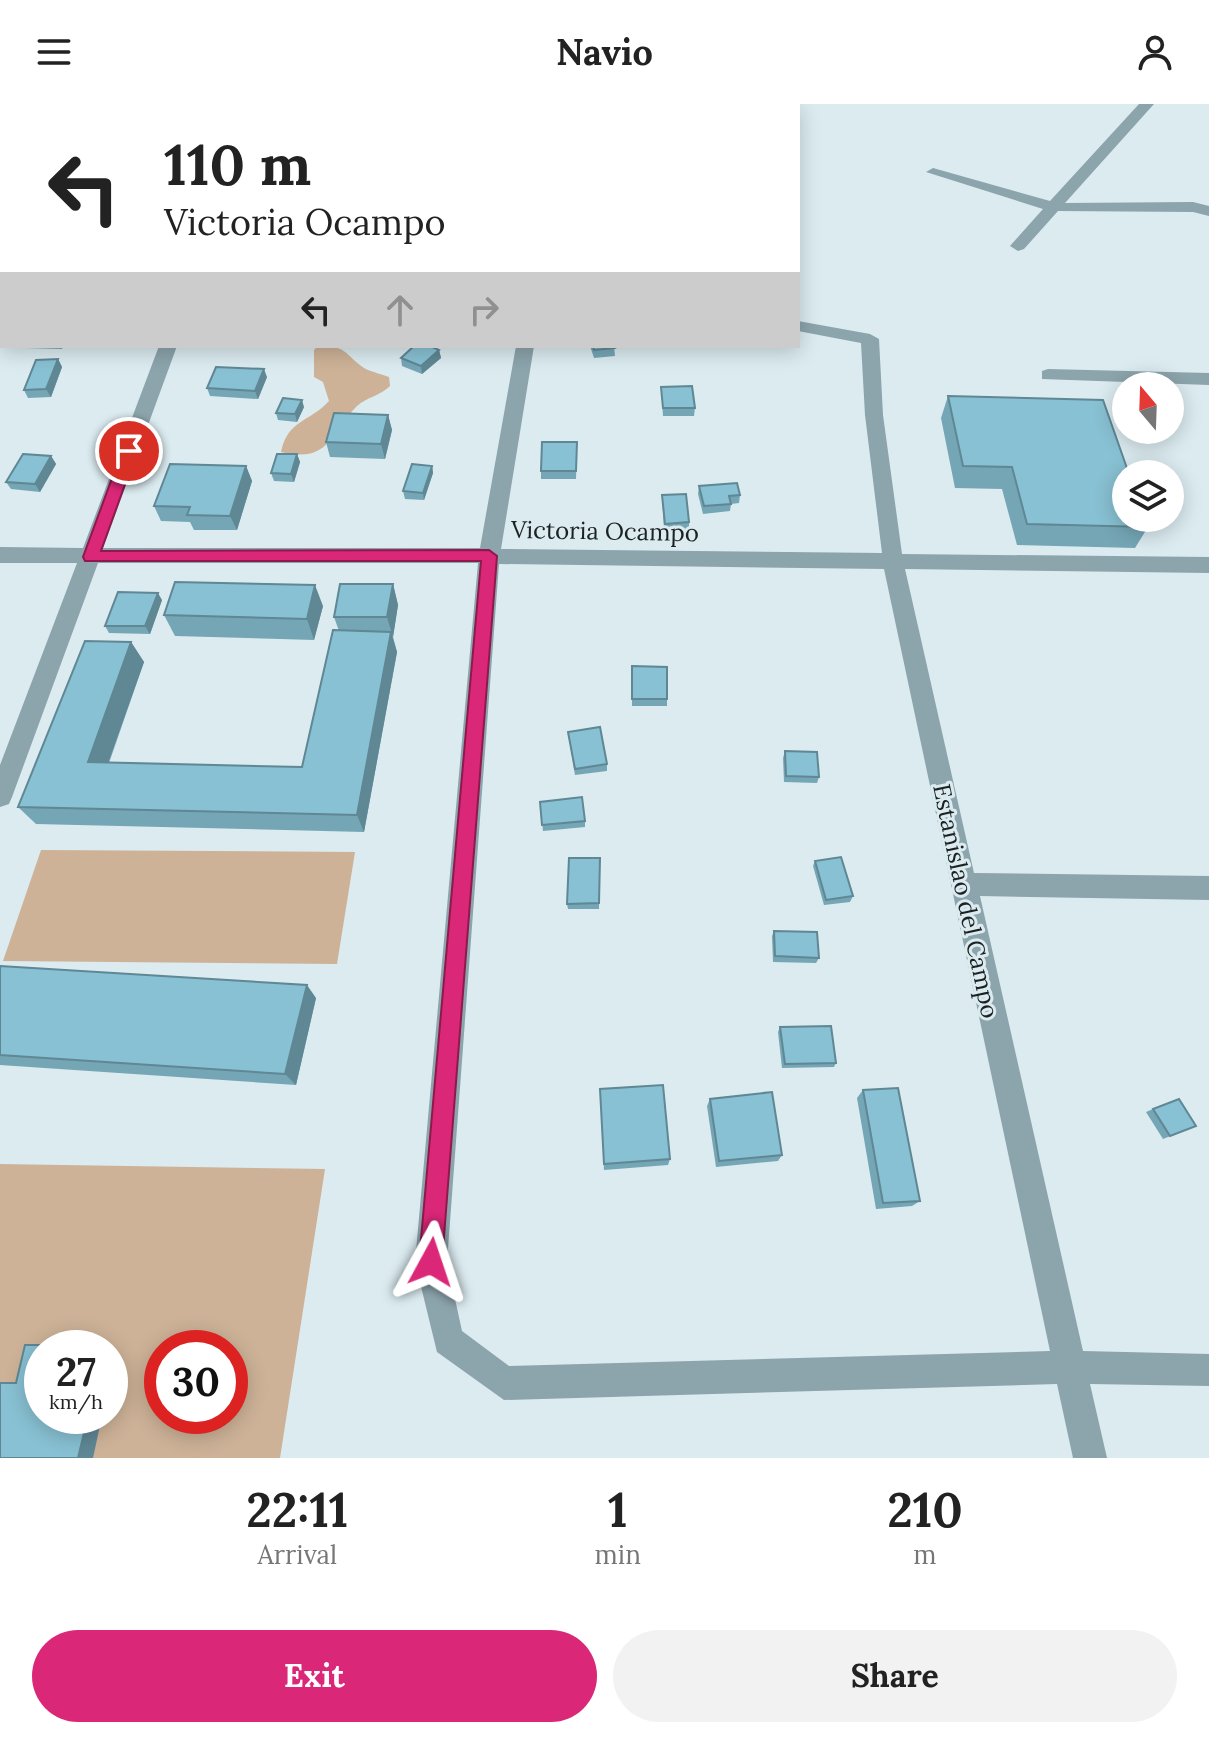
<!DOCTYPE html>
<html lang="en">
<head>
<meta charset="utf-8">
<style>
	:root { --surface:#fff; --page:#f2f2f2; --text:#222; --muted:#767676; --accent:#db2777 }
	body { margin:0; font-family:Lora,serif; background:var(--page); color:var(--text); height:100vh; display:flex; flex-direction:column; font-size:30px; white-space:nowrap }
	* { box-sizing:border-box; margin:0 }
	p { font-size:26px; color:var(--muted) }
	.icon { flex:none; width:44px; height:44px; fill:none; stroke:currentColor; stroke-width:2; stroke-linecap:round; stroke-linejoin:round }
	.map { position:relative; height:1354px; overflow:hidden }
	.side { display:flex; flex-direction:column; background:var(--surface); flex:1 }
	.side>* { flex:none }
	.top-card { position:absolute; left:0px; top:0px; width:800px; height:244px; box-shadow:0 4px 20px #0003; background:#fff; color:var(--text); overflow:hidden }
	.needle { width:52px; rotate:341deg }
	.fabs { position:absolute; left:1112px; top:268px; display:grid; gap:16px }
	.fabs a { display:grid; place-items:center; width:72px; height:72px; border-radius:50%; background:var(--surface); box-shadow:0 4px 20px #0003; font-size:40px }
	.speed { position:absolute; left:24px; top:1226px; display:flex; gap:16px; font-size:40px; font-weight:700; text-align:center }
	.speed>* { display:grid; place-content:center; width:104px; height:104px; border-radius:50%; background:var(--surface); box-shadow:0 4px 20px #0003; line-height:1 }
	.speed small { font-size:20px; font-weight:400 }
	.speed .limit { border:12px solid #d22; background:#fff; color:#111 }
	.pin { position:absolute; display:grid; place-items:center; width:68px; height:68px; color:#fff; margin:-34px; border:4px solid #fff; border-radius:50%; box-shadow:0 2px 8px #0007 }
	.me { position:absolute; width:88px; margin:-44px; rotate:5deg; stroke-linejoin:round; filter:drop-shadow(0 0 6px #0008) }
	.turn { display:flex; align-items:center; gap:28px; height:168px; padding:0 32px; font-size:36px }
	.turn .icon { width:104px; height:104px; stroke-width:2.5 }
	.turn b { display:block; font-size:56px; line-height:68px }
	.lanes { display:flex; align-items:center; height:76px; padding:0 32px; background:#0003; justify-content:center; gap:40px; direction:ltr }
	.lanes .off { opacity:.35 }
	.eta { display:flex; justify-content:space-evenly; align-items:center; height:136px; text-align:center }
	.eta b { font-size:48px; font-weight:800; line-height:56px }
	.button { display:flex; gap:16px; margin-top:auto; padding:16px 32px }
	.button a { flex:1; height:92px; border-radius:48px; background:var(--accent); color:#fff; font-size:32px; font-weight:800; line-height:92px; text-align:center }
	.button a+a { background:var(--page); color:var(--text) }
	header { display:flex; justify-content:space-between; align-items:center; height:104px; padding:0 32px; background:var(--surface); font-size:36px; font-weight:800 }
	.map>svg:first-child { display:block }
	.green { fill:#cdb297; fill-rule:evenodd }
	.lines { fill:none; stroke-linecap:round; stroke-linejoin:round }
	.street { fill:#8ca4ac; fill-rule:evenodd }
	.wall { fill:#75a6b5 }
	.shaded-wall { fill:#5f8794 }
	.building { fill:#88c1d3; stroke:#5f8794; stroke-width:2 }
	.route { fill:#db2777; stroke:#8e194d; stroke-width:2 }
	.labels { text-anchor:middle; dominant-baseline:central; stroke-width:6; stroke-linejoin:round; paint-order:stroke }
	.street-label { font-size:24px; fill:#1c2223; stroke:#dbebf0 }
</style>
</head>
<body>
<header><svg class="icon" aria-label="menu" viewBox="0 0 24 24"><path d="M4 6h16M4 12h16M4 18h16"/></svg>Navio<svg class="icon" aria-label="person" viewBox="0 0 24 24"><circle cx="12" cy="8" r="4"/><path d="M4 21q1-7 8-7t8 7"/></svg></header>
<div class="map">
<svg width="1209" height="1354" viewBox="0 0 1209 1354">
	<rect width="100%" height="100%" fill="#dbebf0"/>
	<g class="green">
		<path d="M318,242C348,242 343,249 364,264C371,268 382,270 389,273L390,282C380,292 367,293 357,302C330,328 331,360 281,348C288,315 309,319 329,297L323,278L314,273V246Z"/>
		<polygon points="41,746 355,748 337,860 3,857"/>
		<path d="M0,1060L325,1065L280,1354H0ZM42,1244H110V1312H42ZM162,1244H230V1312H162Z"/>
	</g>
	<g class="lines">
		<g class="street">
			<polygon points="41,0 57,0 40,2"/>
			<polygon points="346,0 361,0 345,2"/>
			<polygon points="702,0 718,0 701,2"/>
			<polygon points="1139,0 1154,0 1065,99 1193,98 1209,102 1209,112 1193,108 1058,107 1024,145 1018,147 1010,142 1043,105 926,68 933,64 1050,97"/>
			<rect x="0" y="30" width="2" height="9"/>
			<path d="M798,217L870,230L879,235L883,311L902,450L1209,453V469L905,465L974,769L1209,772V796L980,792L1083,1247L1209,1250V1282L1090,1280L1107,1354H1073L1057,1280L504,1296L437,1248L415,1158L478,459H98L12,693L9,700L0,703V661L77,459H0V443L83,444L159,242H177L103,444H480L516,242H534L501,445L882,449L865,311L861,239L798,227ZM499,460L884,465L1050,1247L509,1262L462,1227L447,1158Z"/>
			<polygon points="1048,265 1209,269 1209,281 1042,275 1042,267"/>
		</g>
	</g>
	<g class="wall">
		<polygon points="25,242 64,242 62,245 26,244"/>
		<polygon points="356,242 386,242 385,244 357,244"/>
		<polygon points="590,242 614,242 615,252 594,254"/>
		<polygon points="439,246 441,254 422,270 402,262 401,254"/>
		<polygon points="58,255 62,263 51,293 28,294 24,286"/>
		<polygon points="267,273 258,295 210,292 207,284"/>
		<polygon points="661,283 695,304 694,312 663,312"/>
		<polygon points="948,292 1148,423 1135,444 1017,441 1002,385 955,384 941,314"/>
		<polygon points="304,303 297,318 278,316 276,309"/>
		<polygon points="388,311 392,326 385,355 330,353 326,338"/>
		<polygon points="577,338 576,375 541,375 541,367"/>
		<polygon points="297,350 300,358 294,378 274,377 271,369"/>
		<polygon points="51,352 56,360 40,388 11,385 6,378"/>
		<polygon points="246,362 252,377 237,426 194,426 190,418 161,417 154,402"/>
		<polygon points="432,362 433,369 424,396 405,395 403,387"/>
		<polygon points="699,382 740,391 739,399 731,400 730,407 703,410 698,390"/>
		<polygon points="662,391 689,418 689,426 664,427"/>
		<polygon points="393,480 398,501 393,533 397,548 364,728 36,720 18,703 131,538 144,558 109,659 302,663 339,527 334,513"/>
		<polygon points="162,496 150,530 109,529 105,522"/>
		<polygon points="323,502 314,536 175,532 164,511"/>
		<polygon points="632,562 667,595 667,602 632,602"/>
		<polygon points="568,628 607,660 607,667 575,671"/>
		<polygon points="785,647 819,673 817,679 784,678 783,654"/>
		<polygon points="540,698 585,717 585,723 543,727"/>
		<polygon points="600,754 599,805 568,805 567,800"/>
		<polygon points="815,757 853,792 850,798 824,801 813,762"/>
		<polygon points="774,827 819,854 816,859 773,858 772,832"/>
		<polygon points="0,862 316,894 296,981 0,961"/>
		<polygon points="780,923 836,959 834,963 782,964 778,928"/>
		<polygon points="600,985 670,1055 668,1061 604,1066"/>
		<polygon points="863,986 920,1097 912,1102 876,1105 857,994"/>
		<polygon points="710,995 782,1051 778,1057 716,1063 707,1002"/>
		<polygon points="1153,1005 1188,1025 1163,1035 1146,1008"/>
	</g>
	<g class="shaded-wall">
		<polygon points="439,246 441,254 422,270 421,262"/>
		<polygon points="58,255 62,263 51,293 46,285"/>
		<polygon points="264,265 267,273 258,295 255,287"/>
		<polygon points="302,296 304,303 297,318 295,310"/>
		<polygon points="388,311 392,326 385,355 381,340"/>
		<polygon points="297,350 300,358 294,378 291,370"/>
		<polygon points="51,352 56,360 40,388 35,380"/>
		<polygon points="246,362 252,377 237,426 230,412"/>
		<polygon points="432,362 433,369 424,396 423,389"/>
		<polygon points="393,480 398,501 393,533 387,513"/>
		<polygon points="315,481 323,502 314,536 307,515"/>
		<polygon points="158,489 162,496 150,530 145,522"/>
		<polygon points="391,528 397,548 364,728 357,711"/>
		<polygon points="131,538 144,558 102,676 88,658"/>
		<polygon points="307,881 316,894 296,981 285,970"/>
		<polygon points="64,1241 78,1242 78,1244 63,1244"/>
		<polygon points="88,1312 102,1312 93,1354 78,1354"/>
	</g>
	<g class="building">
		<polygon points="414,242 430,242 439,246 421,262 401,254"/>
		<polygon points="593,242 614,242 615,244 594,246"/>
		<polygon points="58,255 46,285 24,286 36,256"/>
		<polygon points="216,263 264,265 255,287 207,284"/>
		<polygon points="692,282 695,304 663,304 661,283"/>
		<polygon points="948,292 1103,296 1129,370 1126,370 1126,414 1145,414 1148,423 1027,420 1012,363 963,362"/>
		<polygon points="283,294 302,296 295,310 276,309"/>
		<polygon points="334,309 388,311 381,340 326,338"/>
		<polygon points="542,338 577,338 576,367 541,367"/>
		<polygon points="23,350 51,352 35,380 6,378"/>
		<polygon points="277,350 297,350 291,370 271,369"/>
		<polygon points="170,360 246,362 230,412 187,411 190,403 154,402"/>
		<polygon points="412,360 432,362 423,389 403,387"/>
		<polygon points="737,379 740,391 729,392 731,400 704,402 699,382"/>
		<polygon points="686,390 689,418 665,420 662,391"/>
		<polygon points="175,478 315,481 307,515 164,511"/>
		<polygon points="340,480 393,480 387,513 334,513"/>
		<polygon points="118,488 158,489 145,522 105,522"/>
		<polygon points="333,526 391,528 357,711 18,703 85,537 131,538 88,658 302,663"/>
		<polygon points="632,562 667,563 667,595 632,595"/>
		<polygon points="600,623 607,660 575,665 568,628"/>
		<polygon points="785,647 817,648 819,673 786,672"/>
		<polygon points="582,693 585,717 542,721 540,698"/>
		<polygon points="841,753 853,792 826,796 815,757"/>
		<polygon points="569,754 600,754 599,799 567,800"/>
		<polygon points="774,827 817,828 819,854 775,852"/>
		<polygon points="0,862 307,881 285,970 0,951"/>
		<polygon points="831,922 836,959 785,960 780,923"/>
		<polygon points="663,981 670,1055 604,1060 600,985"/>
		<polygon points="898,984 920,1097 883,1099 863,986"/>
		<polygon points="772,988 782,1051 719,1057 710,995"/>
		<polygon points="1179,995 1196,1022 1170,1032 1153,1005"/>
		<polygon points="25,1241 64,1241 63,1244 42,1244 42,1312 88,1312 78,1354 0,1354 0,1279 16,1279"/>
	</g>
	<polygon class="route" points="129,343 137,347 101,447 489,446 497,452 442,1158 439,1167 431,1170 422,1167 419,1158 481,457 85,457 83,453 122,347"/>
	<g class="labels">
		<g class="street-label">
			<text transform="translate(605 427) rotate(1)">Victoria Ocampo</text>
			<text transform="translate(966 797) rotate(78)">Estanislao del Campo</text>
		</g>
	</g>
</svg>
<div class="fabs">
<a><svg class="needle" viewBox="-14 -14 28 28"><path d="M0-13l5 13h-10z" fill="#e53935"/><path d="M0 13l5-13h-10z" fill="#767676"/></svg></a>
<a><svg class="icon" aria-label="layers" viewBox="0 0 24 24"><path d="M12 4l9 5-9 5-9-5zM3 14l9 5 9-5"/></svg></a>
</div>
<div class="speed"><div>27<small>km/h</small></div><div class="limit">30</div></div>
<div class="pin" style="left:129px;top:347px;background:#d93025"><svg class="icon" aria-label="arrive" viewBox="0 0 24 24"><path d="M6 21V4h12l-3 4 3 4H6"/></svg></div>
<svg class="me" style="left:431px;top:1158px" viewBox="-20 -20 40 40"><path d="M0-17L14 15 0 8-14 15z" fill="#db2777" stroke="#fff" stroke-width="4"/></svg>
<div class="top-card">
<div class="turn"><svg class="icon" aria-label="left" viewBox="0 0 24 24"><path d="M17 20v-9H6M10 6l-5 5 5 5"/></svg><div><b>110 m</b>Victoria Ocampo</div></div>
<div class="lanes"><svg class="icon" aria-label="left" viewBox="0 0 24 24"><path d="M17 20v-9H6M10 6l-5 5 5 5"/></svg><svg class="icon off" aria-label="ahead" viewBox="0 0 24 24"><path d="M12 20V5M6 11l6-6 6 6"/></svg><svg class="icon off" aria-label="right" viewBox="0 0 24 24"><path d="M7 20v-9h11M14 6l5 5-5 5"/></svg></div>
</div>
</div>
<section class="side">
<div class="eta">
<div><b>22:11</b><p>Arrival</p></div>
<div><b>1</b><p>min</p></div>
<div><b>210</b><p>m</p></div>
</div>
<div class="button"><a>Exit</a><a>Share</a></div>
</section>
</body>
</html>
